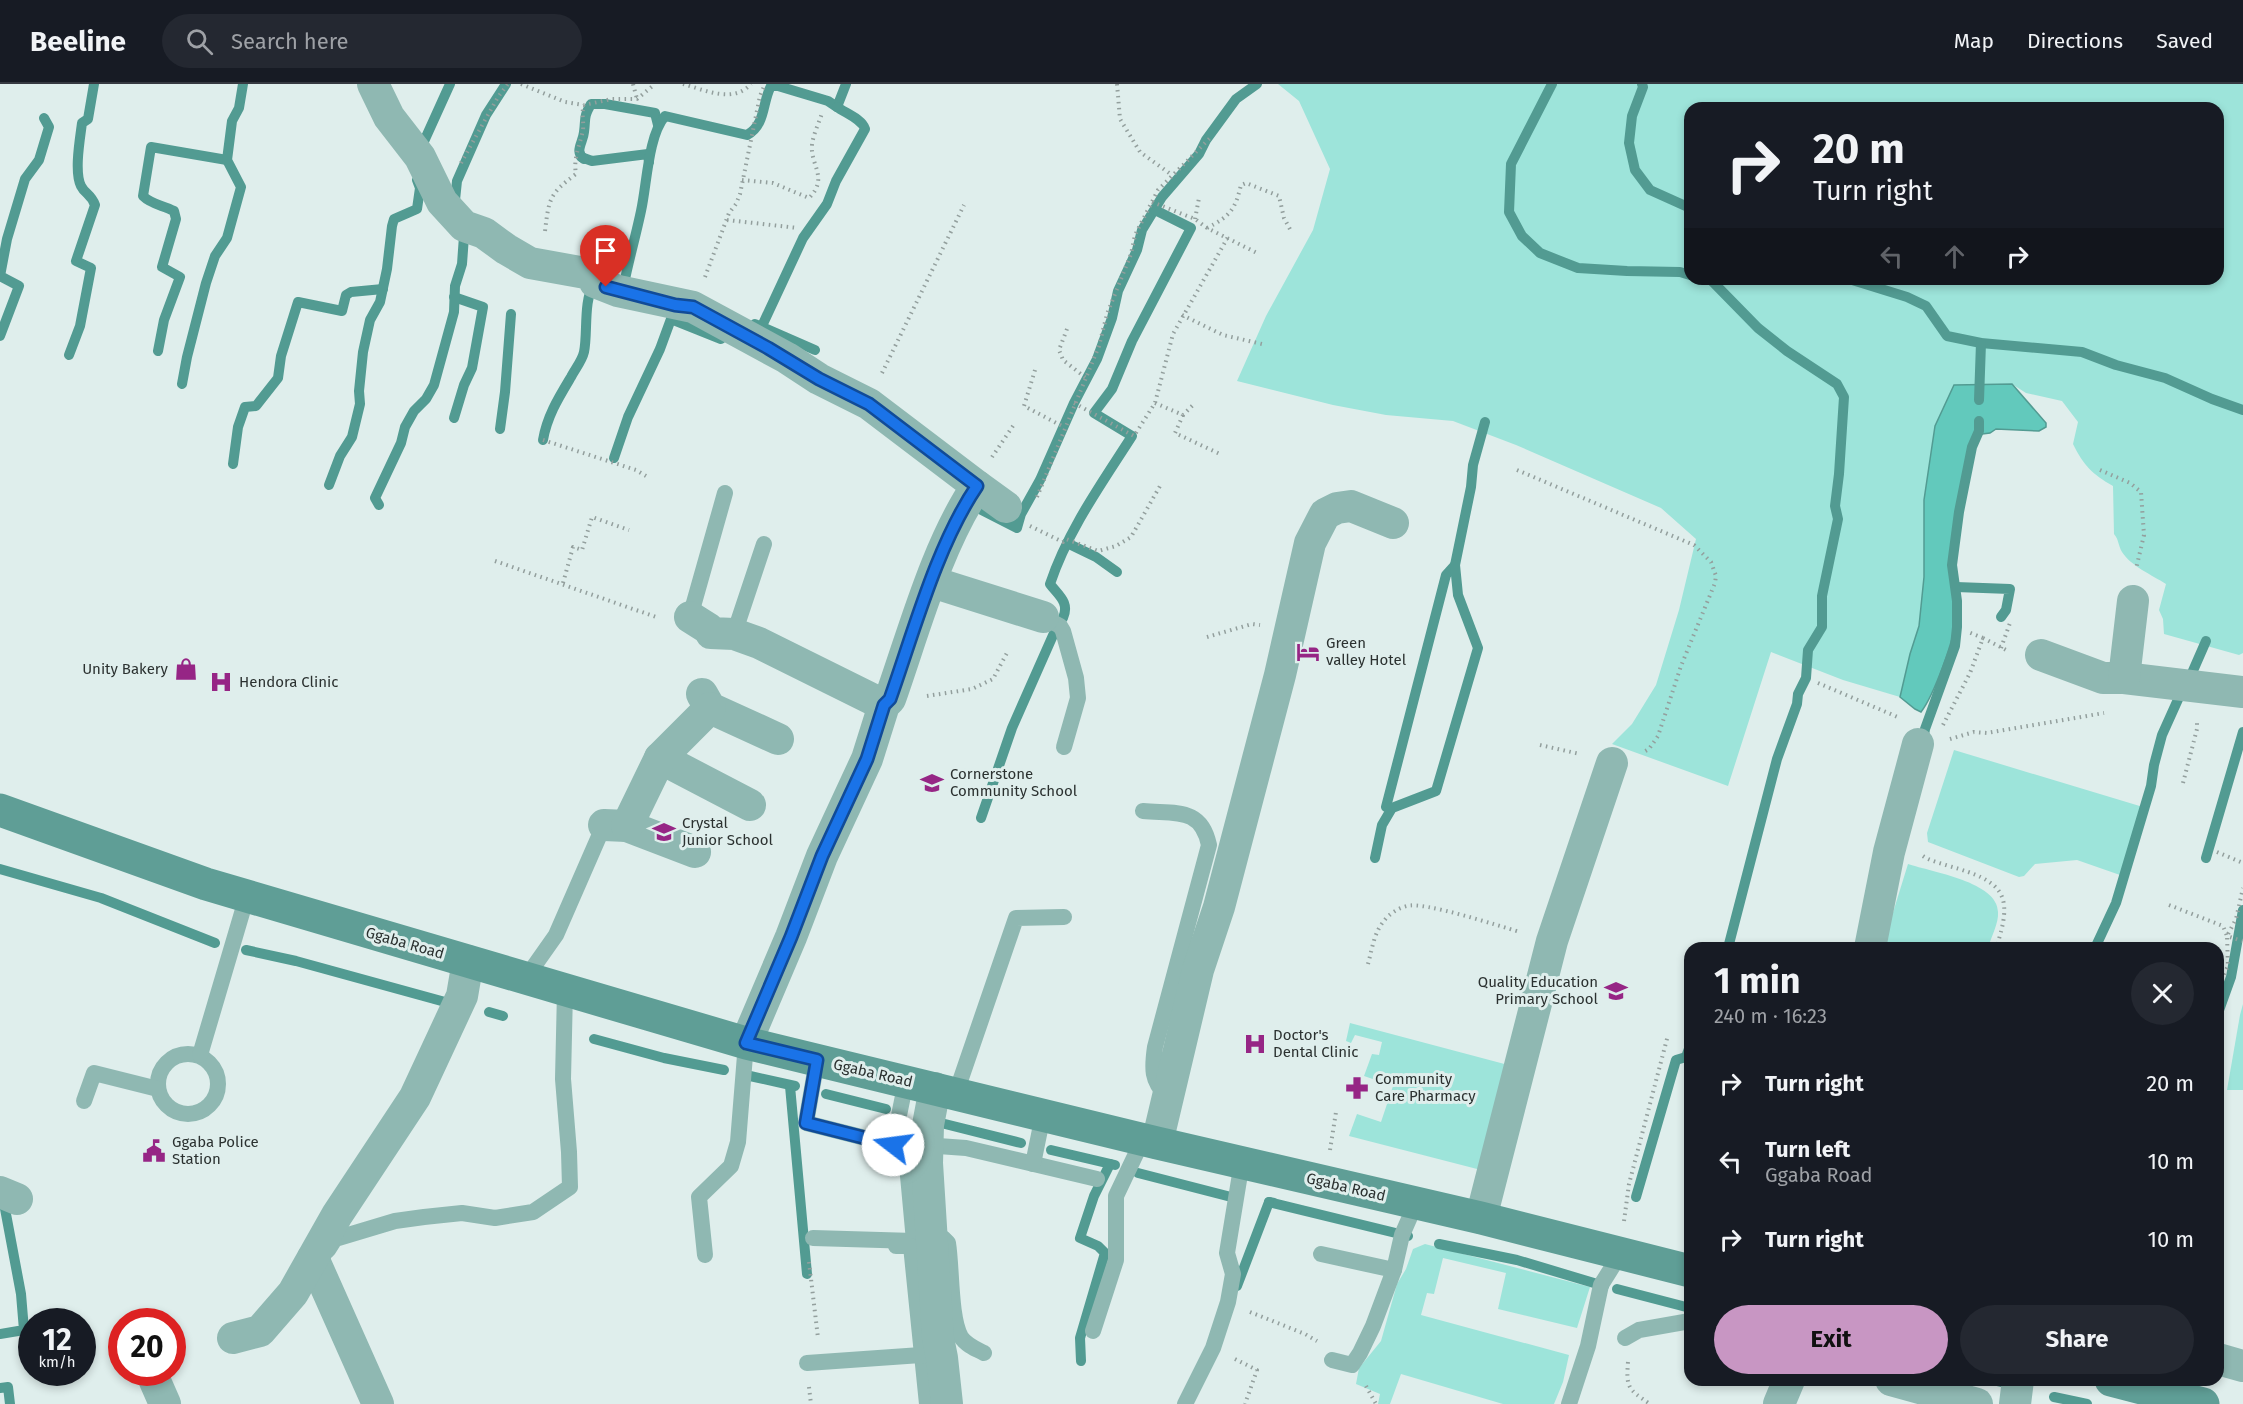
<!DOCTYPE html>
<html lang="en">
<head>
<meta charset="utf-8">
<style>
	:root { --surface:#171b24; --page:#242831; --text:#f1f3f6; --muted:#9ea1a6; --line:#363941; --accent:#c896c3 }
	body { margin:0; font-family:"Fira Sans",sans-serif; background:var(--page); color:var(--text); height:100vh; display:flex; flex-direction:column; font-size:22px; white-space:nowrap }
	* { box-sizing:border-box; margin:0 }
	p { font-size:20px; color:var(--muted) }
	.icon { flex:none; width:33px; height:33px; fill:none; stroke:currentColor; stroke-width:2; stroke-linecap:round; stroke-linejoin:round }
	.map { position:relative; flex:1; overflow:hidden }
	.panel { position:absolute; left:1684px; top:858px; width:540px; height:444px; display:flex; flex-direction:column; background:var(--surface); border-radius:18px; box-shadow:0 3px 9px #0003 }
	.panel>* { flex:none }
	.top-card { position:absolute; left:1684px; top:18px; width:540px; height:183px; border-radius:18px; box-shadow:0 3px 9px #0003; background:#171b24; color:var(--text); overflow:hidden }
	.speed { position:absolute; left:18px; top:1224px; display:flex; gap:12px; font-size:30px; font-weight:700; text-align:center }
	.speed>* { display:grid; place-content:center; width:78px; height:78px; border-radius:50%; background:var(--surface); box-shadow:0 3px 9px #0003; line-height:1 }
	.speed small { font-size:15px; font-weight:400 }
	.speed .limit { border:9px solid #d22; background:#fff; color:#111 }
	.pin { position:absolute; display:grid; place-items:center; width:51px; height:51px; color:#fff; margin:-62px -26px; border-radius:50% 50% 50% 0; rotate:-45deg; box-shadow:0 0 6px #0007 }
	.pin .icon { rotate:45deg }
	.me { position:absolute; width:66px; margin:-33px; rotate:285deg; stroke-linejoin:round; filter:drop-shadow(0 0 4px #0008) }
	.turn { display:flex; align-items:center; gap:21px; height:126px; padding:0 30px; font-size:27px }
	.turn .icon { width:78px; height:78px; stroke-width:2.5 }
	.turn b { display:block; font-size:42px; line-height:51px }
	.lanes { display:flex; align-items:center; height:57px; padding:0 30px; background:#0003; justify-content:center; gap:30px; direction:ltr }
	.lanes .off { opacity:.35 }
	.round { display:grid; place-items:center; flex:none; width:63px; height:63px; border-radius:32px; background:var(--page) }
	.overview { display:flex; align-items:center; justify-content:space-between; height:102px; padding:0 30px }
	h1 { font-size:36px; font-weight:700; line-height:45px }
	.action { display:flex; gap:12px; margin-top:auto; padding:12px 30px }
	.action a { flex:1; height:69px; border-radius:36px; background:var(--accent); color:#111; font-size:24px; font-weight:700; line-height:69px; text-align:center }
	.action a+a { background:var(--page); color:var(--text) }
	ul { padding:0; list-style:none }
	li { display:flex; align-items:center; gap:18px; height:78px; padding:0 30px }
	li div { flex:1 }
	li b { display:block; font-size:22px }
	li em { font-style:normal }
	header { display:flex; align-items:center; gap:36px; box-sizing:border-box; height:84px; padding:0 30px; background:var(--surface); border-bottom:2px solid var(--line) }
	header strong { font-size:28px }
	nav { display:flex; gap:33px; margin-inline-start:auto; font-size:21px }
	.search { width:420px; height:54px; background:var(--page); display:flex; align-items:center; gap:15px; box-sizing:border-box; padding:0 21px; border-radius:33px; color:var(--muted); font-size:22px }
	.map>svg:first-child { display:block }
	.green { fill:#9de4da; fill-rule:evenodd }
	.water { fill:#62c9bc; stroke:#529b92; stroke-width:1.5 }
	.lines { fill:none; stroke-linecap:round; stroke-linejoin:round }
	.stream { stroke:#529b92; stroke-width:10 }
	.path { stroke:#939f9d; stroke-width:4; stroke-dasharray:1.5 4.5; stroke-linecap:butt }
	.lane { stroke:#8fb8b2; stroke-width:16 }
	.street { stroke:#8fb8b2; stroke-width:32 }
	.secondary { stroke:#5f9e96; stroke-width:33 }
	.route-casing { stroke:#114b97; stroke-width:15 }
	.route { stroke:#1a73e8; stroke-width:10 }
	.labels { text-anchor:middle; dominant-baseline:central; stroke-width:6; stroke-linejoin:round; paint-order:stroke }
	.poi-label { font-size:15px; fill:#2b3130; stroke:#dfeeec; text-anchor:start }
	.street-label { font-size:15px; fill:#2b3130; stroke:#dfeeec }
</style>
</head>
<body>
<header>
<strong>Beeline</strong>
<div class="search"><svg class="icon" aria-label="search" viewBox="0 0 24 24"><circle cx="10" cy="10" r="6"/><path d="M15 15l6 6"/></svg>Search here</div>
<nav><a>Map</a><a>Directions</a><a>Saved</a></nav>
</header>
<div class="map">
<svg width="2243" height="1320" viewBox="0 0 2243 1320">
	<rect width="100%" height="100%" fill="#dfeeec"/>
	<g class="green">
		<path d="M1278,0H2243V569L2239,571L2164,550L2163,535L2159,526L2166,500C2152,491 2131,482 2122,468C2118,461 2119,456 2114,450L2113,402C2092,390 2084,382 2073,360L2078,338L2062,317L2026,309L2012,300L1955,301L1935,342L1924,416V493L1919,542L1910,570L1900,613L1843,596L1771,568L1728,702L1612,660L1632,640L1656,601L1679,526L1696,455L1661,424L1516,361L1453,337L1386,331L1333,321L1237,297L1266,232L1313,146L1330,85L1299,17ZM1690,24H2218V195H1690Z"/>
		<polygon points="1954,666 2143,723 2120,791 2077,776 2035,780 2024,792 2019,793 1928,758 1927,749"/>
		<path d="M1908,780C1932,788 1998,798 1998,828C1999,839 1991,853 1988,864H1882Z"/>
		<polygon points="2243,920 2243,1006 2227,1006 2240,931"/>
		<polygon points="1350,939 1512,982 1481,1086 1349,1052 1357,1030 1381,1038 1393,1002 1364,992 1372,970 1379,971 1382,958 1355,951 1351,959 1346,957"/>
		<polygon points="1425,1160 1590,1203 1577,1244 1498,1225 1506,1189 1443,1174 1434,1210 1427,1209 1421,1231 1569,1271 1563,1298 1554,1320 1503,1320 1401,1290 1390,1320 1378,1320 1380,1310 1356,1300 1359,1284 1381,1257 1397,1200 1406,1185 1413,1165"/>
	</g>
	<path class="water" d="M2012,300L2046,339V343L2039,347L1996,345L1990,349L1974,351C1966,366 1967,375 1963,391C1957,420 1951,452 1951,482C1950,499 1956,516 1956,533C1955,554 1934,611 1921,628L1915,625L1900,613L1910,570L1919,542L1924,493V416L1935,342L1954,301Z"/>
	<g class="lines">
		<g class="stream">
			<polyline points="1552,0 1511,80 1509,128 1522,152 1540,169 1578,184 1627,187 1680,188 1690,191"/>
			<polyline points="1642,0 1643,3 1632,32 1629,59 1635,86 1650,106 1690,124"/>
			<polyline points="421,64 450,0"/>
			<polyline points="581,73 592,77 648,70 649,78"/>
			<path d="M584,75C574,67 583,59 584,48C586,34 583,34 591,20H605L655,29L658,41"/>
			<polyline points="459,122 455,116 457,97 486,31 506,0"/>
			<polyline points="1706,195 1711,196 1758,244 1787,267 1837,300 1844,313 1839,390 1835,422 1838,435 1822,512 1822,543 1808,566 1806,594 1798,610 1797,620 1777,675 1728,864"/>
			<polyline points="1849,195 1907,213 1926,222 1947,252 1981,259 2082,268 2116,281 2165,294 2212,315 2243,326"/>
			<path d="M624,200C629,175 636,151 641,127C647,100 648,52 665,32L747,51C766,41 762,18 771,2H778L828,17L837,23L846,0"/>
			<polyline points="755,240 815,266"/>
			<path d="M762,242L803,154L827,120L836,97L865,45C862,35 845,29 837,23"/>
			<polyline points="0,252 19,202 0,192 7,155 25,95 39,76 49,43 44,34"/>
			<path d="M158,267L164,236L180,193L162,183L176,135L174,127C163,121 152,121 143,112L151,63L227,76"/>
			<path d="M69,271L80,242L91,184L76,177L95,121C91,110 85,110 81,102C74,88 80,55 82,39L88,35L94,0"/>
			<polyline points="182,300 187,273 206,199 215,172 227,154 241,103 227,76 232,37 239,24 243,0"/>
			<polyline points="1979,316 1981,259"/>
			<polyline points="454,334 464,301 472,284 483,223 454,213"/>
			<polyline points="500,345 505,308 511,230"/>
			<path d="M543,356C547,332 559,313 571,293C575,285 582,277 584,268C588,249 583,217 594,200"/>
			<polyline points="614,374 628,333 660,265 671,235 721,255"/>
			<polyline points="233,380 238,343 245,323 256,322 278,294 281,272 298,218 342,227 346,211 351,208 383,205"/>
			<polyline points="329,401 340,372 352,353 360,320 359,307 363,268 370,236 380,218 387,185 392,142 394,135 417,125 420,104 417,96"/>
			<polyline points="970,420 1017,444 1021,430 1040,396 1074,319 1097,275 1112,234 1118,207 1137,166 1142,146 1162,113 1199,70 1206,56 1236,15 1257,0"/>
			<polyline points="379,421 375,414 401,359 405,343 414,327 426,315 434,301 454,228 455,202 462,180 464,152"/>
			<polyline points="1067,459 1096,473 1117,488"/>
			<polyline points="1956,503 2010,505 2006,526 2001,533"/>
			<path d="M1063,534C1070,518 1058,511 1050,500C1068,446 1102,399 1132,352L1094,329L1112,305L1132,257L1191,144L1155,126"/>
			<polyline points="2192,589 2206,557"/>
			<polyline points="1923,656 1925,645 1955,562 1957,543 1957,517 1952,481 1959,428 1972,363 1979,347 1979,337"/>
			<polyline points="1386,723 1446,491 1455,481"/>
			<polyline points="981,734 1012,644 1054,549"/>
			<polyline points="1375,774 1382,741 1392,724 1436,707 1478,564 1458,511 1455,481 1471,403 1473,381 1485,338"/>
			<polyline points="2206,774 2243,648"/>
			<polyline points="0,785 101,814 215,859"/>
			<polyline points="2095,864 2116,819 2151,702 2154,681 2162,651 2180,611"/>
			<polyline points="246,866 296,877 456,921"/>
			<polyline points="489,928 503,932"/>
			<polyline points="2218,929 2231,893 2243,826"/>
			<polyline points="594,955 664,974 724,986"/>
			<polyline points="750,992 795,1002"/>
			<polyline points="790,1002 807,1190"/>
			<polyline points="826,1010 886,1025"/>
			<polyline points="945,1040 1021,1059"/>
			<polyline points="1051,1066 1115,1081"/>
			<polyline points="1138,1089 1235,1114"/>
			<polyline points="1636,1113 1676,976 1686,973 1690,962"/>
			<polyline points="1274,1119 1269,1118 1408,1152"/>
			<polyline points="1439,1160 1517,1176 1604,1202"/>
			<polyline points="1237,1202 1269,1118"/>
			<polyline points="1617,1205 1690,1224"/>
			<polyline points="0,1250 24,1246 21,1210 3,1114"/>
			<polyline points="1081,1277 1080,1254 1105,1169 1098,1162 1080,1154 1094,1112 1110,1080"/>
			<polyline points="1993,1296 2016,1301"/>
			<polyline points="0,1304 8,1303 10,1320"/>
			<polyline points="2054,1313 2087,1320"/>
		</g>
		<g class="path">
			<polyline points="521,0 565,18 584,21 612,15 637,15 655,0"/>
			<polyline points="633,0 637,15"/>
			<path d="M683,0C705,6 733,20 751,0"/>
			<polyline points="1117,0 1120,35 1140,68 1172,91"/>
			<polyline points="461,79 498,13 508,0"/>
			<path d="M742,96L773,99L809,114C829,94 810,81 812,61C813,51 819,39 822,29"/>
			<polyline points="1152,118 1195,135 1207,144 1259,170"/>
			<polyline points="1195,135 1199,114"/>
			<polyline points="727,136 798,144"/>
			<path d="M1207,144C1230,132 1235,126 1241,101L1246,99L1279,112L1284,134L1292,149"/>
			<path d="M545,147C549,115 549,110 576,90C573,74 580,61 583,46C584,36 581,30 584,21"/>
			<polyline points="705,193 729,129 736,120 740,110 760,12 765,0"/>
			<polyline points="1182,231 1223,251 1262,260"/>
			<polyline points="1067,245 1059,266 1063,276 1086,294"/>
			<polyline points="1035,286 1024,322 1064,343"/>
			<polyline points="882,289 964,121"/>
			<polyline points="1074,319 1134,352 1155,319 1173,250 1228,153"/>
			<polyline points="1155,319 1183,331 1193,321"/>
			<polyline points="1183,331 1175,349 1220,370"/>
			<polyline points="543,356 636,386 646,392"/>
			<polyline points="992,373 1015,339"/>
			<polyline points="1517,386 1694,461 1711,478 1716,492 1715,499 1681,582 1658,652 1649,665 1642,669"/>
			<polyline points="2100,386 2130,399 2141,408 2144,451 2136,485"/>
			<polyline points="1037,413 1099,262 1107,230 1131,170 1135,151 1158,106 1212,52"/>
			<polyline points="1030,442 1063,458 1066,455 1098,467 1116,462 1131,453 1160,402"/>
			<polyline points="495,477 659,534"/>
			<polyline points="563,499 573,463 582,466 592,433 629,446"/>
			<polyline points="1207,553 1252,540 1260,541"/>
			<polyline points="1983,554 2008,567"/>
			<polyline points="2001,564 2010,539"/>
			<polyline points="1818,599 1900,634"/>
			<polyline points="927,612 972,605 993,595 1008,567"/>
			<polyline points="1943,641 1970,589 1983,554 1968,548"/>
			<polyline points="1950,655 1974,648 1987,649 2104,629"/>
			<polyline points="1540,661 1580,670"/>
			<polyline points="2183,699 2197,645 2197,636"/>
			<polyline points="2217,768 2243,779"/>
			<path d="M1923,772C1930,777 1940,779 1949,782C2002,797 2015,809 1996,864"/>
			<polyline points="2169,821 2223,842 2227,852 2242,857"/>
			<path d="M1368,880C1372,866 1374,848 1384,837C1389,830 1398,824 1407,822C1423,817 1499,842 1520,848"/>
			<polyline points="2218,901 2228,882 2227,852 2236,835 2243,804"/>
			<polyline points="1330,1066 1336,1028"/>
			<polyline points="1624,1137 1629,1100 1668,951"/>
			<polyline points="809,1178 818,1254"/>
			<polyline points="1250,1228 1305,1250 1317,1257"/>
			<polyline points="1235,1275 1257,1286 1245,1320"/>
			<path d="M1628,1278C1626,1304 1628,1305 1650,1320"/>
			<polyline points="1366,1302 1376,1320"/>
			<polyline points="809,1303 811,1320"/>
		</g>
		<g class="lane">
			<polyline points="690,533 725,409"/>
			<polyline points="1043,533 1060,542 1063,547 1076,594 1078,614 1064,663"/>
			<polyline points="734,550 764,460"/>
			<path d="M1143,727C1176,730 1201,723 1209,761L1155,963C1152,984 1151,997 1167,1012"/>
			<polyline points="525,895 556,851 604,741 608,737"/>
			<circle cx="188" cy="1000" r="30"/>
			<polyline points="200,971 247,812"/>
			<polyline points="817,976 806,1039 893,1061"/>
			<polyline points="956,1009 1016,834 1064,833"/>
			<polyline points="84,1017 94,989 158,1005"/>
			<polyline points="927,1067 938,1062 966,1064 1097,1095"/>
			<polyline points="1033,1080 1043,1031"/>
			<polyline points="813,1154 914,1157 907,1081 893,1061 906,997"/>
			<path d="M931,1155L943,1154L948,1159C952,1183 950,1234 961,1253C966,1261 976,1265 984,1269"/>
			<polyline points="896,1162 911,1162 927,1320"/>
			<polyline points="328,1166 335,1155 395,1137 424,1133 462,1129 495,1134 533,1128 570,1103 569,1068 563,995 565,907"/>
			<polyline points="1321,1170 1394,1186"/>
			<polyline points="705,1171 699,1113 731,1082 738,1058 746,959"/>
			<polyline points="1093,1247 1116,1176 1116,1112 1143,1055"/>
			<polyline points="1625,1254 1639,1246 1690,1237"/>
			<polyline points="1332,1276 1352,1281 1360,1269 1373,1242 1394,1186 1402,1151 1416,1119"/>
			<polyline points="807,1279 921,1271 932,1273"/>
			<polyline points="1185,1320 1213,1264 1228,1218 1233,1190 1227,1169 1242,1078"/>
			<polyline points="1569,1320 1588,1262 1601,1201 1621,1169"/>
		</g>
		<g class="street">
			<path d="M373,0L389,33L420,73L442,118L464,142L484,149L506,165L530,179L591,190L595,198L618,207L693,223L787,274L819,295L869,320L977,402C937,461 914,547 890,615L884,621L867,675L822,772L791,853L746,959"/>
			<polyline points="977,402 1006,423"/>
			<polyline points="932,498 1043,533"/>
			<polyline points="690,533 709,545 711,549 734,550 759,559 884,621"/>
			<polyline points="2041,571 2103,594 2124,594 2243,608"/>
			<polyline points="2124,594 2133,517"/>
			<polyline points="702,610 710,624 778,655"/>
			<polyline points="660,674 750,721"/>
			<polyline points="604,741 627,742 695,768"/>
			<polyline points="627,742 660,674 710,624"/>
			<polyline points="1870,864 1889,768 1918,660"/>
			<polyline points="935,1004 928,1041 927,1079 938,1254 942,1274 947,1320"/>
			<polyline points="1157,1059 1198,886 1219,823 1280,591 1310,459 1325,430 1337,424 1351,422 1393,439"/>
			<polyline points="0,1108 17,1115"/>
			<polyline points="1481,1134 1552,857 1612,679"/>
			<polyline points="313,1174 378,1320"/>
			<polyline points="233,1254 260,1247 293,1209 337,1131 415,1013 462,912 468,877"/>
			<polyline points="2218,1275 2243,1282"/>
			<polyline points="151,1288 165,1320"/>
			<polyline points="1891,1296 1977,1320"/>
			<polyline points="1779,1320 1789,1296"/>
			<polyline points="2015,1320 2018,1296"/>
		</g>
		<g class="secondary">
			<polyline points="0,726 206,800 746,959 1157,1059 1481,1134 1690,1187"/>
			<polyline points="2111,1296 2203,1320"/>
		</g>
	</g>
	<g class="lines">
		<g class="route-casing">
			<path id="route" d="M606,203L675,221L693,223L768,264L819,295L869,320L977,402C937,461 914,547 890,615L884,621L867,675L822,772L791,853L746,959L817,976L806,1039L893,1061"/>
		</g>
		<use href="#route" class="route"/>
	</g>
	<defs>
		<g id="hotel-bare" transform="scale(1.8)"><path d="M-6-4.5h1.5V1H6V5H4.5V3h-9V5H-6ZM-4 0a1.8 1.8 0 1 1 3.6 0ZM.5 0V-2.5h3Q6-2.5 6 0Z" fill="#962585" stroke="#dfeeec" stroke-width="2.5" paint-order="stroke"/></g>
		<g id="shop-bare" transform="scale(1.8)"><path d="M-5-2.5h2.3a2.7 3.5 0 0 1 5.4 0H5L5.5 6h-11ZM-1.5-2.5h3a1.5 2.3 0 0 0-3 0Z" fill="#962585" stroke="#dfeeec" stroke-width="2.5" paint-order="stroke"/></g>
		<g id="hospital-bare" transform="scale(1.8)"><path d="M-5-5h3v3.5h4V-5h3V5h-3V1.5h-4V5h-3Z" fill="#962585" stroke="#dfeeec" stroke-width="2.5" paint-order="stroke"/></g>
		<g id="school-bare" transform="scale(1.8)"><path d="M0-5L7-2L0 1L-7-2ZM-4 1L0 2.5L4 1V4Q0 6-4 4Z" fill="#962585" stroke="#dfeeec" stroke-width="2.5" paint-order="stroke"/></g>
		<g id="pharmacy-bare" transform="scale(1.8)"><path d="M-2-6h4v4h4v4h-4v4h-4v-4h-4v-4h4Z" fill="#962585" stroke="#dfeeec" stroke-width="2.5" paint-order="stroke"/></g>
		<g id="civic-bare" transform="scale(1.8)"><path d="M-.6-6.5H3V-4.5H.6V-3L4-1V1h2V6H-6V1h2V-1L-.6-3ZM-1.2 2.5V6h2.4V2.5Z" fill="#962585" stroke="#dfeeec" stroke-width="2.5" paint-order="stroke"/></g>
	</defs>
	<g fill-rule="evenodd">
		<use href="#hotel-bare" x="1308" y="568"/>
		<use href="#shop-bare" x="186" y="585"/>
		<use href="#hospital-bare" x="221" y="598"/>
		<use href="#school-bare" x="932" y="699"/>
		<use href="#school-bare" x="664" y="748"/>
		<use href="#school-bare" x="1616" y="907"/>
		<use href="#hospital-bare" x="1255" y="960"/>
		<use href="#pharmacy-bare" x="1357" y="1004"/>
		<use href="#civic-bare" x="154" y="1067"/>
	</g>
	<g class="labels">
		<g class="poi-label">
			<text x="1326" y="559">Green<tspan x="1326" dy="17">valley Hotel</tspan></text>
			<text x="168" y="585" text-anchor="end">Unity Bakery</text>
			<text x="239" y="598">Hendora Clinic</text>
			<text x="950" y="690">Cornerstone<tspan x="950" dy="17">Community School</tspan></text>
			<text x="682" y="739">Crystal<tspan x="682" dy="17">Junior School</tspan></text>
			<text x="1598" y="898" text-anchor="end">Quality Education<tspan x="1598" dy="17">Primary School</tspan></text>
			<text x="1273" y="951">Doctor's<tspan x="1273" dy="17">Dental Clinic</tspan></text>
			<text x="1375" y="995">Community<tspan x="1375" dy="17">Care Pharmacy</tspan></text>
			<text x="172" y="1058">Ggaba Police<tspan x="172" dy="17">Station</tspan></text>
		</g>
		<g class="street-label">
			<text transform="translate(405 859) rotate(16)">Ggaba Road</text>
			<text transform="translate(873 989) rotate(13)">Ggaba Road</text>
			<text transform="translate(1346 1103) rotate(13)">Ggaba Road</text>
		</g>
	</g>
</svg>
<div class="speed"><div>12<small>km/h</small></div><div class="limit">20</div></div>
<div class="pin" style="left:606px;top:203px;background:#d93025"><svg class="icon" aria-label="arrive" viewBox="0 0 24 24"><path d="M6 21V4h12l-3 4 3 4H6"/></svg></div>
<svg class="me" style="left:893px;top:1061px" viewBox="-20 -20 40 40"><circle r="19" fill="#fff"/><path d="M0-13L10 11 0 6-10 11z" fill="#1a73e8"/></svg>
<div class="top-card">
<div class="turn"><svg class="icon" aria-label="right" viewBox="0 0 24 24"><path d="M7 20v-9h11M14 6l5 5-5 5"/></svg><div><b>20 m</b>Turn right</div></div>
<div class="lanes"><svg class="icon off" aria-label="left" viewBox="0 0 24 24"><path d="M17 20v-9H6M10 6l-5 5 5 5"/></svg><svg class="icon off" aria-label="ahead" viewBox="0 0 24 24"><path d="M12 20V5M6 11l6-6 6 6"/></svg><svg class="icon" aria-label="right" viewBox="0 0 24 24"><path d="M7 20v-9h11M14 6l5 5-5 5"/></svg></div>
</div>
<section class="panel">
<div class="overview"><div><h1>1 min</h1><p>240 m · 16:23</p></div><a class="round"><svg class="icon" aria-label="close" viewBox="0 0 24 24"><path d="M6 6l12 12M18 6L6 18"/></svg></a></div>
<ul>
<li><svg class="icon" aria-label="right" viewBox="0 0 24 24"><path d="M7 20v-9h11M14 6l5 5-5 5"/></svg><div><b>Turn right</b></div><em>20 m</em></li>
<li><svg class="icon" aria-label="left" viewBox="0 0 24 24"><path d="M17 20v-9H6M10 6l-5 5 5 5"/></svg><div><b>Turn left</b><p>Ggaba Road</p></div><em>10 m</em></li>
<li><svg class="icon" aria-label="right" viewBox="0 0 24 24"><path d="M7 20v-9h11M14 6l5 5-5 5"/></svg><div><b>Turn right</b></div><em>10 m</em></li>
</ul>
<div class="action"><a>Exit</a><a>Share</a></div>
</section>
</div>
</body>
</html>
